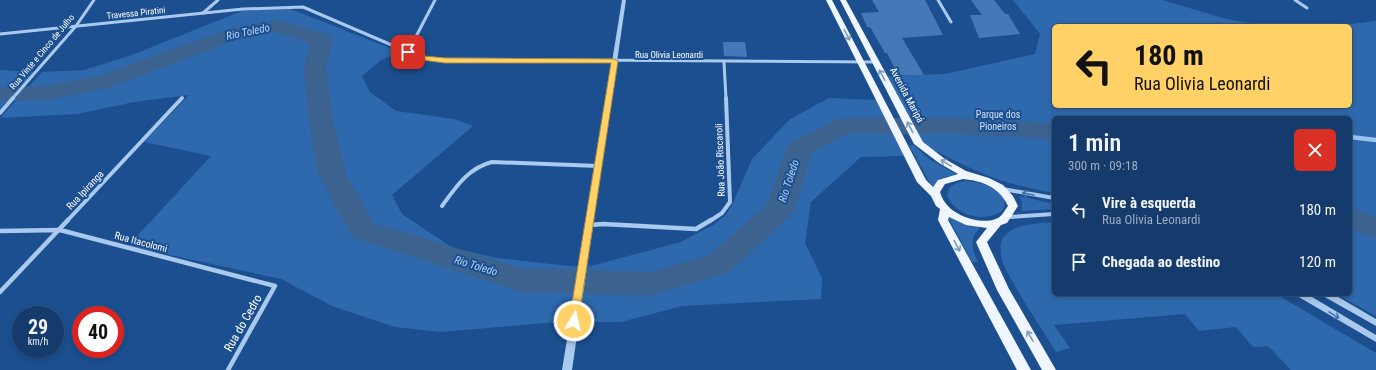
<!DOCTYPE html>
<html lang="pt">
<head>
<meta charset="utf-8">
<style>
	:root { --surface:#143b6b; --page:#1d4271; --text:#f1f3f6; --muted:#9dadc1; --line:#33557e }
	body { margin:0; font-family:"Roboto Condensed",sans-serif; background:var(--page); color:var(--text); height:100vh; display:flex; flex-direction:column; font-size:15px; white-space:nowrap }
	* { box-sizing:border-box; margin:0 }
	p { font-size:13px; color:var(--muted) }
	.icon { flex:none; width:22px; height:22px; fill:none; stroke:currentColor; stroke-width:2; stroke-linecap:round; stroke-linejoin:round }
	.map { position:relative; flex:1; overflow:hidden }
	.sheet { position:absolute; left:1052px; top:116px; width:300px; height:180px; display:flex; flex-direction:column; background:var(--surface); border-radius:6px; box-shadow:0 2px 6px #0003,0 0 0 1px var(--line) }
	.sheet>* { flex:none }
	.guide { position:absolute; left:1052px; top:24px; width:300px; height:84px; border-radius:6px; box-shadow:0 2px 6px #0003,0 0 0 1px var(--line); background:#ffd166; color:#111; overflow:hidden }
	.speed { position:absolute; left:12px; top:306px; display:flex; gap:8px; font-size:20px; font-weight:700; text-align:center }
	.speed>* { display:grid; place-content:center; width:52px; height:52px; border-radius:50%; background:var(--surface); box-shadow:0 2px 6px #0003,0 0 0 1px var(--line); line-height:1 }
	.speed small { font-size:10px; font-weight:400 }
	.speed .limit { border:6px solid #d22; background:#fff; color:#111 }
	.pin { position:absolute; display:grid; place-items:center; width:34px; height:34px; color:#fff; margin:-17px; border-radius:8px; box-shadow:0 2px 6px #0006 }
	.me { position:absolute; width:44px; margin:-22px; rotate:9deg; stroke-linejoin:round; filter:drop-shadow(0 0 3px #0008) }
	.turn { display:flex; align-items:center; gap:14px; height:84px; padding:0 16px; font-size:18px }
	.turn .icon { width:52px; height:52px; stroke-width:2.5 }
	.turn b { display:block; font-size:28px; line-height:34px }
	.round { display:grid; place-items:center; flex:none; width:42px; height:42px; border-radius:6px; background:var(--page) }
	.head { display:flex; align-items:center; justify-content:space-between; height:68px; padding:0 16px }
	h1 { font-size:24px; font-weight:600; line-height:30px }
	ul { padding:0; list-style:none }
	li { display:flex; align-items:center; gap:12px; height:52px; padding:0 16px }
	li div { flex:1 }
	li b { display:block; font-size:15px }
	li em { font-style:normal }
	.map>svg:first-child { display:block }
	.green { fill:#2e69ad }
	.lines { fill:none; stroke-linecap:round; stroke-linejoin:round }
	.stream { stroke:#9cc4f0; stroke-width:4.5 }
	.river { fill:#3c6290; fill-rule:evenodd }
	.building { fill:#4478b7 }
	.minor-far2 { stroke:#a9c9ee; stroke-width:3 }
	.minor-far1 { stroke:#a9c9ee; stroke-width:4 }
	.minor { stroke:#a9c9ee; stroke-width:4.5 }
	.tertiary { fill:#a9c9ee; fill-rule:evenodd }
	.primary { fill:#f0f6ff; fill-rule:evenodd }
	.oneway { stroke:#7b9ac1 }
	.oneway2 { stroke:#4674ac }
	.route { fill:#ffd166; stroke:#a68842 }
	.labels { text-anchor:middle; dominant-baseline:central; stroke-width:4; stroke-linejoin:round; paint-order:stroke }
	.far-street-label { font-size:9px; fill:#fff; stroke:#1b4f8f }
	.street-label { font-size:10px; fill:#fff; stroke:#1b4f8f }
	.park-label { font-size:10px; fill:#cfe3fa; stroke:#1b4f8f }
	.water-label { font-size:11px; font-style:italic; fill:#b5d3f5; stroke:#1b4f8f }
	.near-street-label { font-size:12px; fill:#fff; stroke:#1b4f8f }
</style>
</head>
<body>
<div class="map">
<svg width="1376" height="370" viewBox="0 0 1376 370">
	<rect width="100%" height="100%" fill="#1b4f8f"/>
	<g class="green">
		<path d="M1013,0H1162L1227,19L1266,26H1054V106H1350V26H1333L1376,21V316L1336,294H1350V118H1054V193C1027,188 1000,182 975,170C955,162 939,151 919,144L883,76L945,74L1035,54L1040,34Z"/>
		<polygon points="288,8 400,52 381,60 362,76 370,92 396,111 454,119 473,126 392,195 402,214 453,248 497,258 579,267 570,321 441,332 395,327 332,306 281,279 128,246 211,156 144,142 189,95 134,102 77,114 0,118 42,72 84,70 132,55 242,11"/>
		<polygon points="0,70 35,72 0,109"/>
		<polygon points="829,98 877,100 906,156 861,157 811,202 805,243 822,278 821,299 682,306 621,322 579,322 587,267 681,242 713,225 726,215 733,203 752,159 790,119"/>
		<polygon points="909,145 914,145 929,159 956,174 939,179 932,187"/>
		<path d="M967,181C981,182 1012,190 1003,210C986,224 955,216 947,195C949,184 957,182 967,181Z"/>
		<polygon points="1019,196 1054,204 1054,209 1022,211 1022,202"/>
		<path d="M948,217L968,225L979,226V229C969,239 972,250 978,262H972Z"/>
		<path d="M1054,223V294H1276L1376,353V370H1291L1268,346L1253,347L1236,327L1199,331L1185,314L1054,325L1070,348L1056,352C1039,324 1017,293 1004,265C1001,260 1000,249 1001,244C1003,225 1040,222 1054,223Z"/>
	</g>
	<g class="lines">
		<polyline class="stream" points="1350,137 1376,140"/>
		<g class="river">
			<polygon points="277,20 330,35 333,40 326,67 332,116 346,174 374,223 521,268 651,272 709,255 767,205 786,149 790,143 833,121 842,118 960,118 1054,123 1054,139 960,134 847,134 811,153 795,209 790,216 731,271 651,296 521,292 352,237 318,174 308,116 304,67 310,43 276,32 241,38 108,88 46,100 0,101 0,87 46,86 95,77 229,29"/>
			<polygon points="1350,207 1376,217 1376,239 1350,229"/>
		</g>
	</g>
	<g class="building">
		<polygon points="872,0 925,0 943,35 902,38 924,75 898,75 887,53 885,53 870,27 867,27 861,13 879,12"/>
		<polygon points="971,0 994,0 1005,14 1008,14 1020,34 979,38 970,15 982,15"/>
		<polygon points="723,42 745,42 747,57 724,56"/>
	</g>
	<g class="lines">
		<g class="minor-far2">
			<polyline points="938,0 951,22"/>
			<polyline points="1295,0 1307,8"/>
			<polyline points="203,13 218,0"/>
			<polyline points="0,34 243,9 303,7 408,52 409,55 427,59 875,62"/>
			<polyline points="408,52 435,0"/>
			<polyline points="724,62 726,99"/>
			<polyline points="12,99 76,26 94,0"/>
		</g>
		<g class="minor-far1">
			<polyline points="0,113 13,98"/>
			<path d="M442,206C456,187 468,168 492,162L598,166"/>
			<polyline points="67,221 182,98"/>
			<polyline points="710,221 722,213 730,202 726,98"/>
		</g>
		<g class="minor">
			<polyline points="590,225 603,224 696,229 711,220"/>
			<polyline points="0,231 60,230 275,286 228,370"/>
			<polyline points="0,292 68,220"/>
		</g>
		<g class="tertiary">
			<polygon points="622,0 626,0 572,370 562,370"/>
			<polygon points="1001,187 1003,187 1054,196 1054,200 1003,191 999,189"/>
			<polygon points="1054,212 1054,216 1009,219 1005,217 1009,215"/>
			<polygon points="1296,294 1307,294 1376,335 1376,342 1297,296"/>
			<polygon points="1322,294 1333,294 1376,319 1376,326 1323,296"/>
		</g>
		<path class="primary" d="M826,0H832L926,180L933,187L938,180L958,174L939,163L914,144L840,0H846L923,142L945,159L966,171L989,178L1003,185L1013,196L1018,206L1007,223L1001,225L987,242L1009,289L1056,370H1042L997,290L976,242L987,228L966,225L949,217L948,220L1031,370H1017L938,220L940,209L936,206L931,196L917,182ZM963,179C983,181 999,187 1008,206C1005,210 1002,216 998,218C982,226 953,216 944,201C942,198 941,195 940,192L945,184Z"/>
	</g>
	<defs><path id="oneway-shaft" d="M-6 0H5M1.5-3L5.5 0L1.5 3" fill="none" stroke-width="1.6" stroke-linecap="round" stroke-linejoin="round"/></defs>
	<g class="oneway">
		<use href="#oneway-shaft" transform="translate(847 35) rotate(63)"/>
		<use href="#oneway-shaft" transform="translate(882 75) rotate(-118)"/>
		<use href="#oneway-shaft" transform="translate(910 127) rotate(-118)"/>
		<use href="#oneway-shaft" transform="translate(946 163) rotate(-149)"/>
		<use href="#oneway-shaft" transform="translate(957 246) rotate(62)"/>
		<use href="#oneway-shaft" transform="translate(1030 336) rotate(-120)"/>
	</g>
	<g class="oneway2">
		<use href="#oneway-shaft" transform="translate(1028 194) rotate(-170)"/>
		<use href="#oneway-shaft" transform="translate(1334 315) rotate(32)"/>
	</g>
	<polygon class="route" points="405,50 410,50 415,55 445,58 614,59 618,61 578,324 571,324 569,321 611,63 445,63 414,59 406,56"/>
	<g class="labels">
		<g class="far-street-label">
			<text transform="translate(136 13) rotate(-6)">Travessa Piratini</text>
			<text transform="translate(42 52) rotate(-50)">Rua Vinte e Cinco de Julho</text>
			<text x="669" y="55">Rua Olivia Leonardi</text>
		</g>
		<g class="street-label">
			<text transform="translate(907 95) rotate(62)">Avenida Maripá</text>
			<text transform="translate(720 160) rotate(-92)">Rua João Riscaroli</text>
			<text transform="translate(85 190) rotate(-47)">Rua Ipiranga</text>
			<text transform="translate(141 242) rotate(15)">Rua Itacolomi</text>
		</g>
		<g class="park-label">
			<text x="998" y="114">Parque dos<tspan x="998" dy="12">Pioneiros</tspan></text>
		</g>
		<g class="water-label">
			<text transform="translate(248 32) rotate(-12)">Rio Toledo</text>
			<text transform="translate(789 181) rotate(-72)">Rio Toledo</text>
			<text transform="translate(476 266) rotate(17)">Rio Toledo</text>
		</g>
		<g class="near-street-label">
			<text transform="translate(243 323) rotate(-60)">Rua do Cedro</text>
		</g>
	</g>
</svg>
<div class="speed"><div>29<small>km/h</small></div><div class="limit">40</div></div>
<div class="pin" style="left:408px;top:52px;background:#d93025"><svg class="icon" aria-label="arrive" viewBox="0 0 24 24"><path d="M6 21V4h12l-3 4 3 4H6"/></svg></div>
<svg class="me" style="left:574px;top:321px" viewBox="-20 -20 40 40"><circle r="17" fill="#ffd166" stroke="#fff" stroke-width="3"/><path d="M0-11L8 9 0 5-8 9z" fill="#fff"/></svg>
<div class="guide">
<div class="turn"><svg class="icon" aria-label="left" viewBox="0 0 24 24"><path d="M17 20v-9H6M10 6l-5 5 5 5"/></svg><div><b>180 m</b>Rua Olivia Leonardi</div></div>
</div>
<section class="sheet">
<div class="head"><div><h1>1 min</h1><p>300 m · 09:18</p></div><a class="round" style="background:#d93025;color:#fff"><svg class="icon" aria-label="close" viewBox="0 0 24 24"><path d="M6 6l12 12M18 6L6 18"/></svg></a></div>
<ul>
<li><svg class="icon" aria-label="left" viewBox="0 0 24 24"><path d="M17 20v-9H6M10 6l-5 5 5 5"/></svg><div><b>Vire à esquerda</b><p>Rua Olivia Leonardi</p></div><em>180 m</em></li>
<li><svg class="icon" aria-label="arrive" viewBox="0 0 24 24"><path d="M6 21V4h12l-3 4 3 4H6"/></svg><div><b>Chegada ao destino</b></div><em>120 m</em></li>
</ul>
</section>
</div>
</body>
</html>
